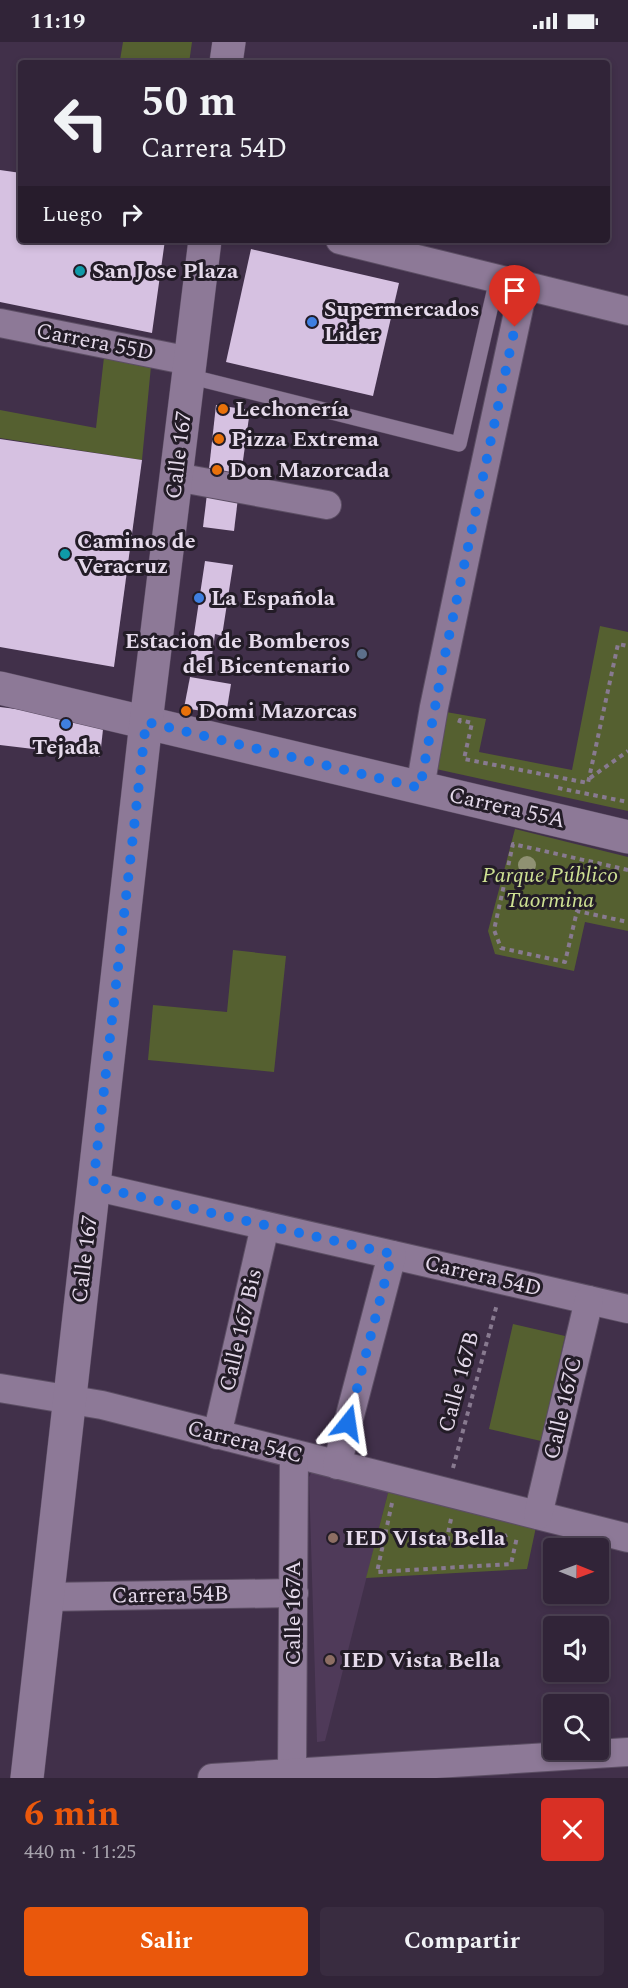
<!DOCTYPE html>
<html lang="es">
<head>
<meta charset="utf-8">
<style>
	:root { --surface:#312438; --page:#392c40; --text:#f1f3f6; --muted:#a8a4ae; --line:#4c4153; --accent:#ea580c }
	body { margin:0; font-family:Spectral,serif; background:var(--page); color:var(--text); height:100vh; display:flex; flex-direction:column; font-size:22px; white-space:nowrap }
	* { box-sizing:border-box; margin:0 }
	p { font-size:20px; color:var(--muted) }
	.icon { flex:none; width:33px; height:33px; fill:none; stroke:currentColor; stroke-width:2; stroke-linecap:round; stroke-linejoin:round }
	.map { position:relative; height:1736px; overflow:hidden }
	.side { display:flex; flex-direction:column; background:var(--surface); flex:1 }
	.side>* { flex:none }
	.hud { position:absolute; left:18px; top:18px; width:592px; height:183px; border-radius:6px; box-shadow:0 3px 9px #0003,0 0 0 2px var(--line); background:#312438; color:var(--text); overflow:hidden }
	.needle { width:39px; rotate:91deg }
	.buttons { position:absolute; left:543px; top:1496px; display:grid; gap:12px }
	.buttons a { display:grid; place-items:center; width:66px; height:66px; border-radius:6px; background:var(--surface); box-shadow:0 3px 9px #0003,0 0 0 2px var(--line); font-size:30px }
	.pin { position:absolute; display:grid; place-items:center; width:51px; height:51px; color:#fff; margin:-62px -26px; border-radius:50% 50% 50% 0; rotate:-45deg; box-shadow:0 0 6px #0007 }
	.pin .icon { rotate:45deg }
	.me { position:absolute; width:66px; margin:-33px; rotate:15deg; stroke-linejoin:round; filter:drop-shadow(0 0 4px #0008) }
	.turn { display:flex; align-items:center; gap:21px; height:126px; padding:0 24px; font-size:27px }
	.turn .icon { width:78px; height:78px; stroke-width:2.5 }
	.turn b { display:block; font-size:42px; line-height:51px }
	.then { display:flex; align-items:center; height:57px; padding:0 24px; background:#0003; gap:12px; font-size:22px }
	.round { display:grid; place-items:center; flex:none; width:63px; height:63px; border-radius:6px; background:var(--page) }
	.overview { display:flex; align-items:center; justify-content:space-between; height:102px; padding:0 24px }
	h1 { font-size:36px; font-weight:700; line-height:45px; color:var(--accent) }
	.button { display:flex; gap:12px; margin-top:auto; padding:12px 24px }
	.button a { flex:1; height:69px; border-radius:6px; background:var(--accent); color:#fff; font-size:24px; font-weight:700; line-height:69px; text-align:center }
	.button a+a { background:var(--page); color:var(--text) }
	.status { display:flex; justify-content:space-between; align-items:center; height:42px; padding:0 30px; background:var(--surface); direction:ltr }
	.status svg { height:16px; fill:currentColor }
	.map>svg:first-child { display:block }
	.built { fill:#4f3a59 }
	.green { fill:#556030 }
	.building { fill:#d6c1e1 }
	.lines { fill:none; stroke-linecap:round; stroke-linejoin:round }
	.service-casing { stroke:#5c4e64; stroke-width:16 }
	.minor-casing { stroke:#5c4e64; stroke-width:30 }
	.tertiary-casing { stroke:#5c4e64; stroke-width:34 }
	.path { stroke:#887a90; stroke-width:4; stroke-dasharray:4.5 4.5; stroke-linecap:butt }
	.service { stroke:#8d7997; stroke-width:15 }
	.minor { stroke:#8d7997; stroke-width:28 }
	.tertiary { stroke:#8d7997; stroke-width:33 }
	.tree { fill:#8f9172 }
	.route { stroke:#1a73e8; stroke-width:10; stroke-dasharray:0 18 }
	.culture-dot { fill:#0f9aa8; stroke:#231c27; stroke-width:2 }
	.shop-dot { fill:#3f7fe0; stroke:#231c27; stroke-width:2 }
	.food-dot { fill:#e8710a; stroke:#231c27; stroke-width:2 }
	.service-dot { fill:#5c6f8a; stroke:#231c27; stroke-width:2 }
	.education-dot { fill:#8d6e63; stroke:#231c27; stroke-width:2 }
	.labels { text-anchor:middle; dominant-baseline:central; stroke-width:6; stroke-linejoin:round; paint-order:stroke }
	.poi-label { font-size:22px; font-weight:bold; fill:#e5daeb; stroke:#231c27; text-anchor:start }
	.street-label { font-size:22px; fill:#e5daeb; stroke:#231c27 }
	.park-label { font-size:22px; font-style:italic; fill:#cee193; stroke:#231c27 }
</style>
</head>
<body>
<div class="status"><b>11:19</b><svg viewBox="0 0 49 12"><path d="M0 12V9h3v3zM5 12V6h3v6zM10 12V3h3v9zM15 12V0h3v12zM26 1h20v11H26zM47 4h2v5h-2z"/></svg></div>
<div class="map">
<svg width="628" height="1736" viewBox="0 0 628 1736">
	<rect width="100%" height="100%" fill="#41304a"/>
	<polygon class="built" points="313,1428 389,1447 325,1699 317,1700 309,1435"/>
	<g class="green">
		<polygon points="123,0 192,0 189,21 141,21 120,18"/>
		<polygon points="104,315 151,324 142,418 0,396 0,368 96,386"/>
		<polygon points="600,584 628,590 628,769 436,727 446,670 486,677 479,710 572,728"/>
		<polygon points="515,787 628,815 628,889 585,880 574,929 495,912 488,889"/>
		<polygon points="233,908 286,914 274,1030 148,1018 153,963 227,970"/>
		<polygon points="513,1282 565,1294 541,1399 489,1387"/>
		<polygon points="389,1447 536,1485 527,1527 366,1536"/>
	</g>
	<g class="building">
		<polygon points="0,128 21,131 21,198 165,198 152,291 0,260"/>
		<polygon points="251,207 399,241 373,354 226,320"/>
		<polygon points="216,363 250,368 240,440 208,436"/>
		<polygon points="0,397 142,418 114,625 0,605"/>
		<polygon points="207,452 238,456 234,489 203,485"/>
		<polygon points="205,519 233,523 222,594 215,592 211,622 190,619"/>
		<polygon points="190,635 231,642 226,673 184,666"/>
		<polygon points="0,665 104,678 100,715 0,703"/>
	</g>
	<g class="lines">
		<g class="service-casing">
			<polyline id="service" points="188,334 459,402 497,237"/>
		</g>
		<g class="minor-casing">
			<g id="minor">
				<polyline points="340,198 628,269"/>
				<polyline points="0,281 190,319"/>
				<polyline points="176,435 327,463"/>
				<polyline points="420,746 434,665 474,474 524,243"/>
				<polyline points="93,1144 628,1267"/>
				<polyline points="0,1346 102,1363 628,1496"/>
				<polyline points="217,1393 265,1184"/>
				<polyline points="337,1423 392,1213"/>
				<polyline points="538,1473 589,1258"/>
				<polyline points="47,1555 294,1551"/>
				<polyline points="292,1730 294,1412"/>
				<polyline points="212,1736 628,1710"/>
			</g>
		</g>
		<g class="tertiary-casing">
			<g id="tertiary">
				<polyline points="226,21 229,0"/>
				<polyline points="0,646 628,795"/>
				<polyline points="27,1736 146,680 205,198"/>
			</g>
		</g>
		<g class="path">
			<polyline points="459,681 460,678 472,681 464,717 588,741 618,602 628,604"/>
			<polyline points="590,736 628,709"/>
			<polyline points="558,746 628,760"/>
			<polyline points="628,828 513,802 494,888 501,906 565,920 577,869 628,880"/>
			<polyline points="453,1426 497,1262"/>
			<polyline points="392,1461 377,1530 511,1522 517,1495"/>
			<polyline points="451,1477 447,1496 487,1503 507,1493"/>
		</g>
		<use href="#service" class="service"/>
		<use href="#minor" class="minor"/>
		<use href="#tertiary" class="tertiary"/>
	</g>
	<circle class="tree" cx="527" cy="823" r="9"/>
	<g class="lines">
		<polyline class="route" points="348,1381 392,1212 93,1144 146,680 420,746 443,622 515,285"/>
	</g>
	<g class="culture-dot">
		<circle cx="80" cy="229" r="6"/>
		<circle cx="65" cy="512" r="6"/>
	</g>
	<g class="shop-dot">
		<circle cx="312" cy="280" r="6"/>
		<circle cx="199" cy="556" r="6"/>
		<circle cx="66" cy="682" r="6"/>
	</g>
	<g class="food-dot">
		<circle cx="223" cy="367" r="6"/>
		<circle cx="219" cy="397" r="6"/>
		<circle cx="217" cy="428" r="6"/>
		<circle cx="186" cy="669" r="6"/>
	</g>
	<circle class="service-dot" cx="362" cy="612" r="6"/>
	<g class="education-dot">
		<circle cx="333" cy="1496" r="6"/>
		<circle cx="330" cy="1618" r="6"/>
	</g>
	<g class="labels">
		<g class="poi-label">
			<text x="92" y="229">San Jose Plaza</text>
			<text x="324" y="267">Supermercados<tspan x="324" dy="25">Lider</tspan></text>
			<text x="235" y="367">Lechonería</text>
			<text x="231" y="397">Pizza Extrema</text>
			<text x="229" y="428">Don Mazorcada</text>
			<text x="77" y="499">Caminos de<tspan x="77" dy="25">Veracruz</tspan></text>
			<text x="211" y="556">La Española</text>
			<text x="350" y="599" text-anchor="end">Estacion de Bomberos<tspan x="350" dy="25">del Bicentenario</tspan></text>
			<text x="198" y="669">Domi Mazorcas</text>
			<text x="66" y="705" text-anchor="middle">Tejada</text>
			<text x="345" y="1496">IED VIsta Bella</text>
			<text x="342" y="1618">IED Vista Bella</text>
		</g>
		<g class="street-label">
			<text transform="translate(95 300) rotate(11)">Carrera 55D</text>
			<text transform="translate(179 413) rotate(-83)">Calle 167</text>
			<text transform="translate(507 766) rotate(13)">Carrera 55A</text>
			<text transform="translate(85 1217) rotate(-83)">Calle 167</text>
			<text transform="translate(483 1234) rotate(13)">Carrera 54D</text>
			<text transform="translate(241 1288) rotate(-77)">Calle 167 Bis</text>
			<text transform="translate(459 1340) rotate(-75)">Calle 167B</text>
			<text transform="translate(563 1366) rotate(-77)">Calle 167C</text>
			<text transform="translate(245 1400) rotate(14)">Carrera 54C</text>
			<text transform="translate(170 1553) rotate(-1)">Carrera 54B</text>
			<text transform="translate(293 1571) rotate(-90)">Calle 167A</text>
		</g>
		<g class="park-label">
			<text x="550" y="833">Parque Público<tspan x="550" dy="25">Taormina</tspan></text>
		</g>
	</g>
</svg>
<div class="buttons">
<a><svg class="needle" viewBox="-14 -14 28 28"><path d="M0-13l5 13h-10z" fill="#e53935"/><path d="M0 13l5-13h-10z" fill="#a8a4ae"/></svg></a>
<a><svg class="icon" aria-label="sound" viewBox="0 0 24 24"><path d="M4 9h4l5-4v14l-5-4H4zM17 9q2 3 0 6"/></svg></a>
<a><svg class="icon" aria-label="search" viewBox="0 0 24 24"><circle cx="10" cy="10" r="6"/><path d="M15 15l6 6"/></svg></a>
</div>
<div class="pin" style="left:515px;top:285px;background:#d93025"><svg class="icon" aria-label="arrive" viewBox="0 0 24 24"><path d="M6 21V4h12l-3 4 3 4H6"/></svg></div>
<svg class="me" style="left:348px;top:1381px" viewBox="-20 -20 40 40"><path d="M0-17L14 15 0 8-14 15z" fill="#1a73e8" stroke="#fff" stroke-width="4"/></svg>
<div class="hud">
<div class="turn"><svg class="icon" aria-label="left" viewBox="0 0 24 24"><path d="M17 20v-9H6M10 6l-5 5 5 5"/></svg><div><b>50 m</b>Carrera 54D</div></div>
<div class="then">Luego<svg class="icon" aria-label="right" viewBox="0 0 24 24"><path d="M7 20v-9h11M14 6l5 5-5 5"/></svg></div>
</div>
</div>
<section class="side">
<div class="overview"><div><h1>6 min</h1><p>440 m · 11:25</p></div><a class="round" style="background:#d93025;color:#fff"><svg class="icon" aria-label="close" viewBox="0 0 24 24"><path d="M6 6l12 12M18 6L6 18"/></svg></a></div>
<div class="button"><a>Salir</a><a>Compartir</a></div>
</section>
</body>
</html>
